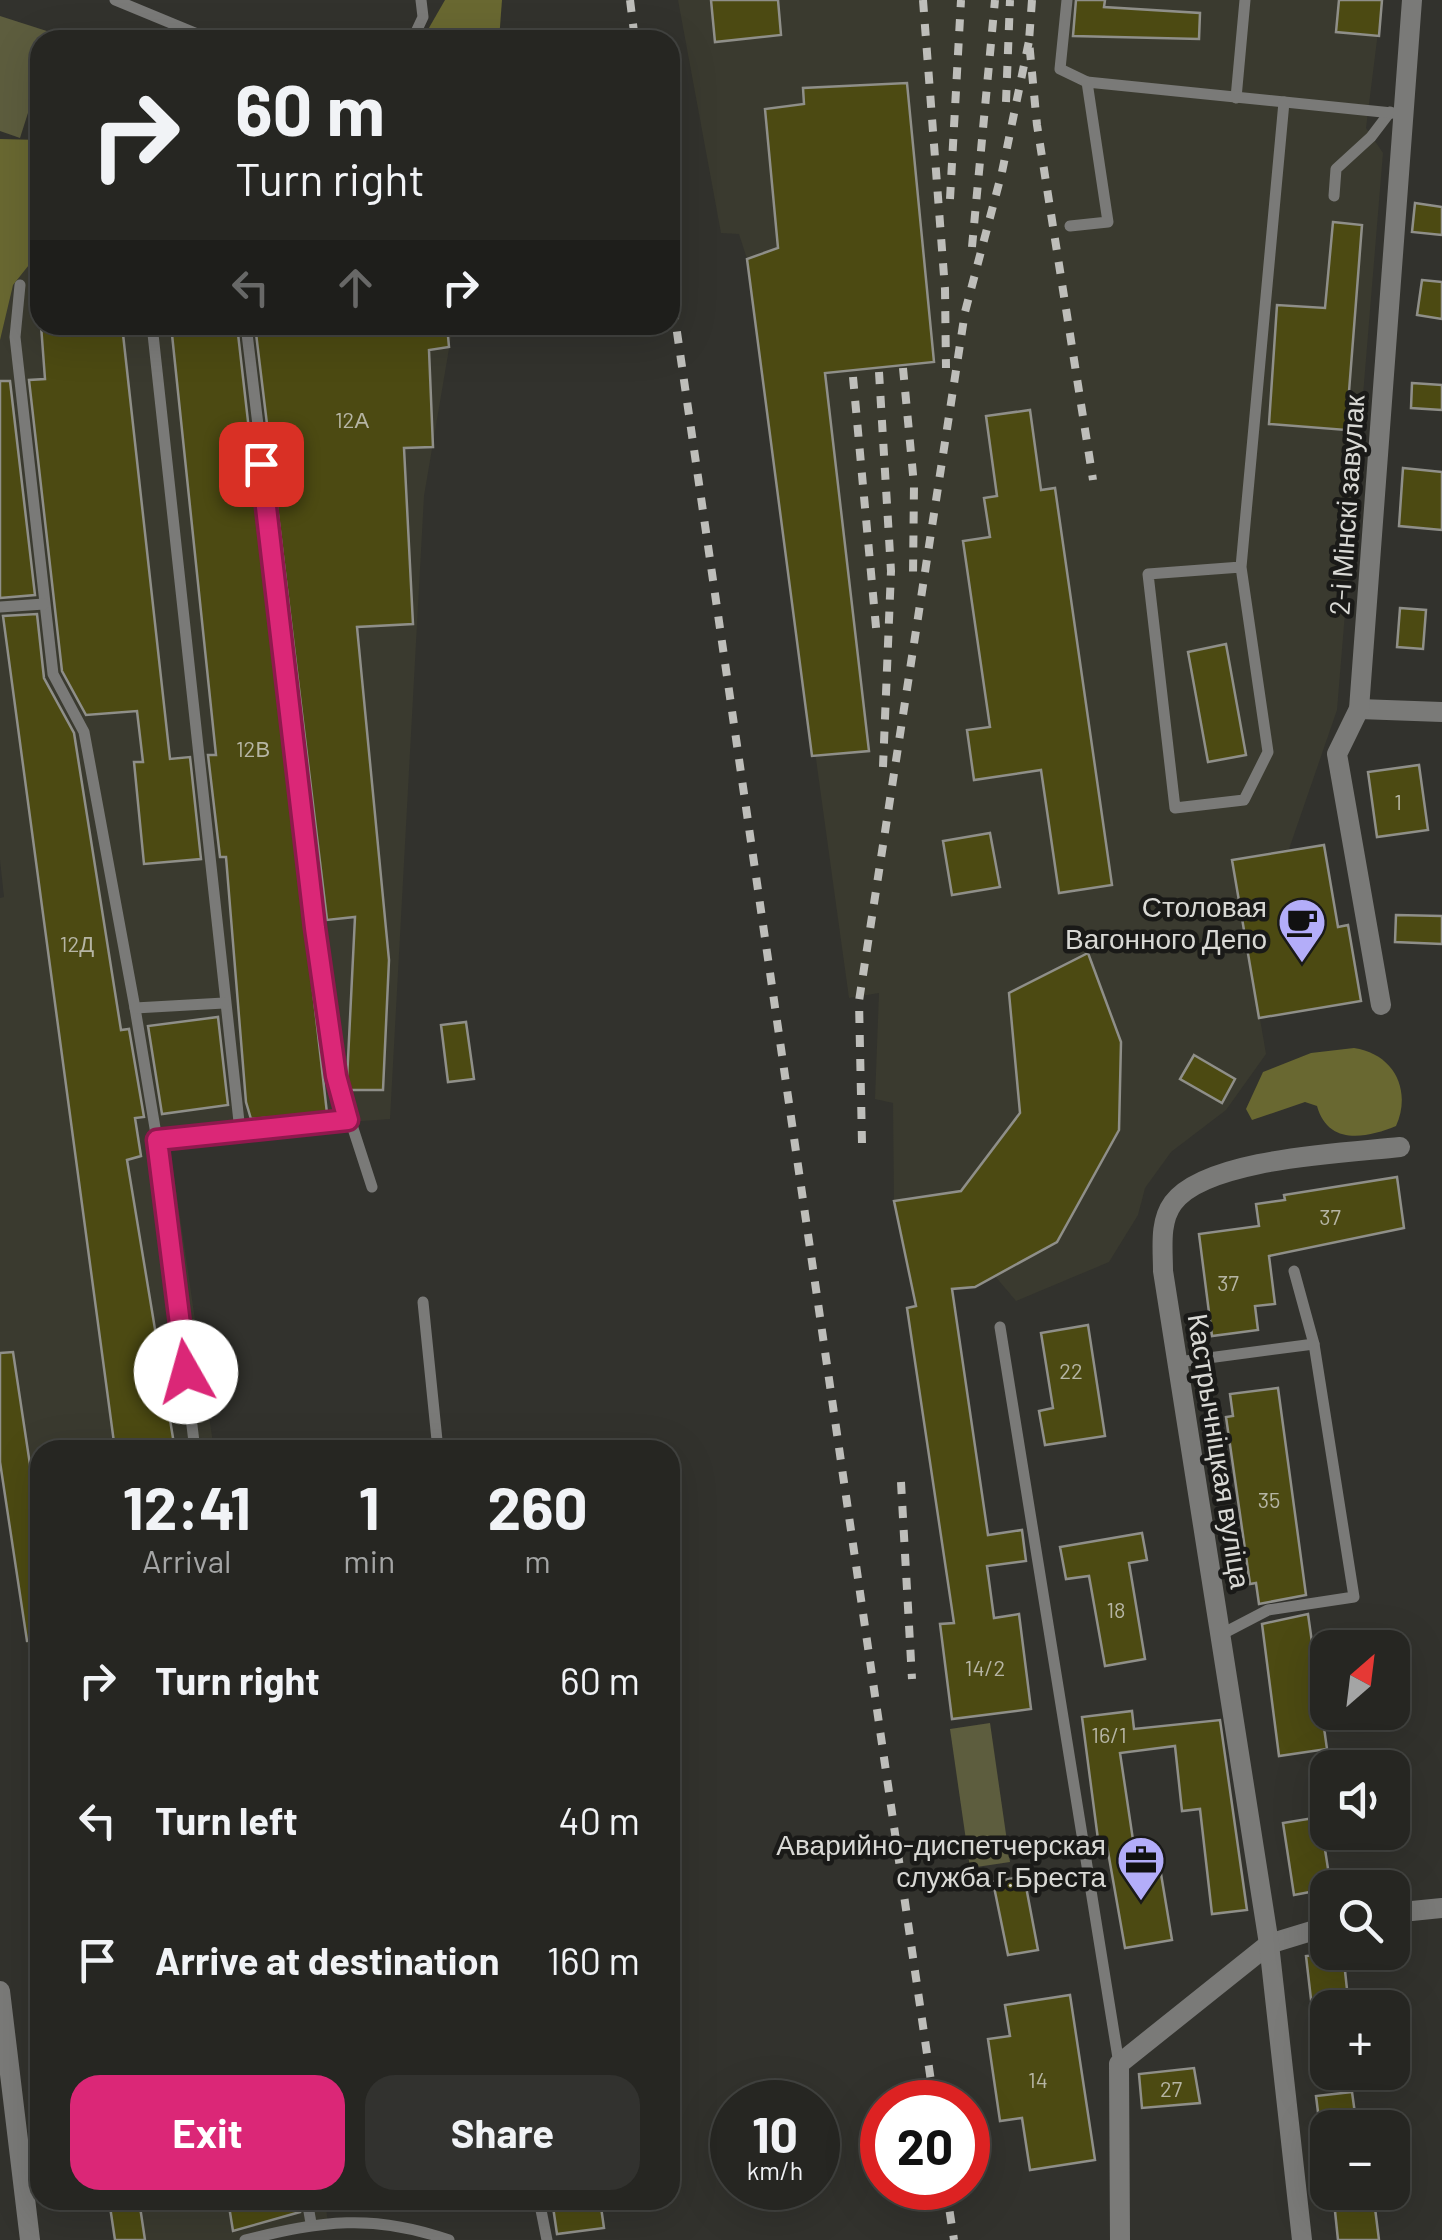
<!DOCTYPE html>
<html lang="en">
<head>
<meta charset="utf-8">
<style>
	:root { --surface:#262622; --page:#32322f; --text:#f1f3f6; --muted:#a4a5a5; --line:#424340; --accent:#db2777 }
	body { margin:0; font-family:Barlow,sans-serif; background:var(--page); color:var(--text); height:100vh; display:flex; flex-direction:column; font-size:38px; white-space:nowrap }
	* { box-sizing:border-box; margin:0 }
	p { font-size:32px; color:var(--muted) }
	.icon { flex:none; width:55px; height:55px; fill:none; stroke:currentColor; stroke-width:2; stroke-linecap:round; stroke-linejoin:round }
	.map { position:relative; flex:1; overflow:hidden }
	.sheet { position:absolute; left:30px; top:1440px; width:650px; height:770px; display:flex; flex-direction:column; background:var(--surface); border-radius:30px; box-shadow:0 10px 40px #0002,0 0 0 2px var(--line) }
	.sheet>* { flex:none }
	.banner { position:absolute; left:30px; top:30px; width:650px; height:305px; border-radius:30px; box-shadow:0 10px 40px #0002,0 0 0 2px var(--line); background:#262622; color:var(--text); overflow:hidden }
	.needle { width:65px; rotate:28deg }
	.tools { position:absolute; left:1310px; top:1630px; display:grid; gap:20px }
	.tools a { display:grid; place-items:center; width:100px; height:100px; border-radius:20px; background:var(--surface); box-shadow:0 10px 40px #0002,0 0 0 2px var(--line); font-size:50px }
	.speed { position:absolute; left:710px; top:2080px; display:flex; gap:20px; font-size:50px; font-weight:700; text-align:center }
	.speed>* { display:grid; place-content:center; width:130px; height:130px; border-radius:50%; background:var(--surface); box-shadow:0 10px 40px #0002,0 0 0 2px var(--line); line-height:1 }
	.speed small { font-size:25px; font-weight:400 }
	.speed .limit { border:15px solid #d22; background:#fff; color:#111 }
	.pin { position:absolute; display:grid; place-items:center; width:85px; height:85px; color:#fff; margin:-42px; border-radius:20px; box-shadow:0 5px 15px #0006 }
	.me { position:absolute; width:110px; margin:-55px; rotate:353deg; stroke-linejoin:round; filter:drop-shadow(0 0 8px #0008) }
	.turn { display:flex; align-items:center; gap:35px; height:210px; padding:0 40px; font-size:45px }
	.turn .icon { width:130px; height:130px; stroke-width:2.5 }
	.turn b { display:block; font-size:70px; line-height:85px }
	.lanes { display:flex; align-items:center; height:95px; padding:0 40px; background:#0003; justify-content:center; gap:50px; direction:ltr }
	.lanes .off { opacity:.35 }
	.eta { display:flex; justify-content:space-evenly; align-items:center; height:170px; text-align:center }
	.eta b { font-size:60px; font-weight:700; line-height:70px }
	.cta { display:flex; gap:20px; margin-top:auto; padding:20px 40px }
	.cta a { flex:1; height:115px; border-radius:30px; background:var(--accent); color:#fff; font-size:40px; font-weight:700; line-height:115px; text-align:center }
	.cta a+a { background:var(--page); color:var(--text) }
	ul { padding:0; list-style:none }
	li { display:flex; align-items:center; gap:30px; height:140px; padding:0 40px }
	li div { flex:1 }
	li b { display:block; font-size:38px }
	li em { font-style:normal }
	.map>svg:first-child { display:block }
	.built { fill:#3a3a2f }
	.green { fill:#5d5d3e }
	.forest { fill:#696831 }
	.building { fill:#4c4a12; stroke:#8f8f89; stroke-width:2.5 }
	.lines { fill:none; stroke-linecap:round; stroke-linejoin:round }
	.service { stroke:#7a7a78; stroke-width:11 }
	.minor { stroke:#7a7a78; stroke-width:20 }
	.tertiary { stroke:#7a7a78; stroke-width:20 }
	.rail { stroke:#bebeba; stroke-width:8; stroke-dasharray:12 12; stroke-linecap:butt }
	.route-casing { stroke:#8e194d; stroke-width:25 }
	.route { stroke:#db2777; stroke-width:18 }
	.labels { text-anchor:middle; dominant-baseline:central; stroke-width:9; stroke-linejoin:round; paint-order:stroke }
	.number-label { font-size:22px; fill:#b6b5a4 }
	.street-label { font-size:28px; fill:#d9d9d5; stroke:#1a1a18 }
	.poi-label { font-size:28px; fill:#d9d9d5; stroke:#1a1a18; text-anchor:end }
</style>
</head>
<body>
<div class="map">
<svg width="1442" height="2240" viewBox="0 0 1442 2240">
	<rect width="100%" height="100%" fill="#32322d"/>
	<g class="built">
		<polygon points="678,0 1382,0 1366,128 1383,153 1337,710 1289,849 1233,861 1266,1054 1226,1110 1171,1152 1145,1188 1138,1215 1109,1262 1016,1301 995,1276 975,1287 913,1292 894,1201 893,1103 875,1099 879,993 849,998 747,259 739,234 721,233"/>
		<polygon points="40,248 40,325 453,325 424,496 390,1119 168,1135 214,1450 40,1450 40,1732 0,1462 0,898 4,897 0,860 0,287"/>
		<polygon points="109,2200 325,2200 328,2223 250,2240 115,2240"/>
	</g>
	<g class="green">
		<polygon points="0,16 53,33 51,40 40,40 40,75 20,138 0,131"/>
		<polygon points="990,1723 1010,1862 970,1868 950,1729"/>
	</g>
	<g class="forest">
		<polygon points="445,0 502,0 499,40 422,40"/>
		<polygon points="0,139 40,140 40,251 13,285 0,340"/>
		<path d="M1354,1048C1394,1054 1412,1090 1396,1126C1367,1138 1328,1146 1317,1106L1305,1102L1252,1120L1246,1109L1263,1072L1311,1053Z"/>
	</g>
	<g class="building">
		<polygon points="711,0 778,0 781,35 715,42"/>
		<polygon points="1076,0 1105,0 1104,7 1200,13 1199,39 1073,36"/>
		<polygon points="1339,0 1382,0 1379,36 1336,32"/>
		<polygon points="907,83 934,362 825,373 869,751 812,756 747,259 778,248 765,109 804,104 803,88"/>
		<polygon points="1415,203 1442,207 1442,235 1412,232"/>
		<polygon points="1333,222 1362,225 1346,430 1269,424 1277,305 1325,308"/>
		<polygon points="1422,280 1442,282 1442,319 1417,315"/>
		<polygon points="41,325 122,325 170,759 190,757 201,859 144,864 134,762 143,762 137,711 86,715 62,671 29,380 45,379"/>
		<polygon points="171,325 237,325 327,1113 251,1119 246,1102 226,857 220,857 208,755 216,755"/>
		<polygon points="255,325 447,325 449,347 429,350 433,447 404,448 413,624 357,627 389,960 383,1090 350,1090 347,1080 355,917 327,920"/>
		<polygon points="0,381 10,381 35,595 0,598"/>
		<polygon points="1412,383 1442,385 1442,410 1411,408"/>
		<polygon points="1030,410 1041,490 1055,488 1112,885 1059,893 1041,770 974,780 967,730 990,727 963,541 990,537 984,498 997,496 986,416"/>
		<polygon points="1403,468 1442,472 1442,530 1399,526"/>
		<polygon points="1400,608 1426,610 1423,649 1397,647"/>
		<polygon points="37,614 44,678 74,733 121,1030 129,1029 144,1117 135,1118 141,1156 127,1160 175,1450 115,1450 3,616"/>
		<polygon points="1226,644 1246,755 1208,762 1188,652"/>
		<polygon points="1419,765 1428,830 1377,837 1368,772"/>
		<polygon points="990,833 1000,887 952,895 943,841"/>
		<polygon points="1324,845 1338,927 1348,925 1361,1001 1259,1018 1232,860"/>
		<polygon points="1396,915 1442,916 1442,944 1395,942"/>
		<polygon points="1088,953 1121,1042 1119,1130 1057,1242 975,1287 952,1289 988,1535 1022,1530 1026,1561 987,1566 994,1618 1019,1614 1031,1709 952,1719 940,1624 954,1623 907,1308 916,1306 894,1201 961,1191 1020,1113 1009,993"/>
		<polygon points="218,1017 228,1105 162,1114 148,1026"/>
		<polygon points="466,1022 474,1079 448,1082 441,1025"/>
		<polygon points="1194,1055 1235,1079 1222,1103 1180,1079"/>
		<polygon points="1397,1177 1404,1228 1269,1256 1275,1304 1255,1306 1258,1330 1212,1336 1199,1234 1259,1226 1256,1204 1285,1200 1284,1195"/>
		<polygon points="1088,1325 1105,1436 1045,1445 1039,1411 1053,1408 1041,1333"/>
		<polygon points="13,1352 40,1531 40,1640 27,1641 0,1462 0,1353"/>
		<polygon points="1278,1388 1306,1595 1259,1604 1256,1583 1250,1584 1226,1417 1233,1416 1230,1394"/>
		<polygon points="1142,1533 1147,1560 1129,1563 1145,1659 1105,1666 1089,1576 1066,1579 1060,1547"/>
		<polygon points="1308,1614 1327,1749 1279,1756 1262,1624"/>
		<polygon points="1132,1711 1134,1729 1220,1720 1247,1910 1212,1914 1200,1809 1182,1811 1175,1746 1120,1753 1136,1860 1158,1856 1172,1940 1125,1948 1107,1846 1099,1847 1082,1717"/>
		<polygon points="1320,1817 1331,1888 1294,1895 1283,1823"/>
		<polygon points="1024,1876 1038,1950 1008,1955 993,1882"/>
		<polygon points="1343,1952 1349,2008 1312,2008 1306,1956"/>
		<polygon points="1070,1995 1095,2160 1030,2170 1022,2118 1000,2121 988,2039 1010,2036 1005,2005"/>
		<polygon points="1194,2068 1200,2103 1142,2108 1139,2074"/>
		<polygon points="1352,2092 1357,2128 1320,2128 1316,2096"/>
		<polygon points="1333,2192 1373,2192 1379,2240 1338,2240"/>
		<polygon points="109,2200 139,2200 145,2240 115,2240"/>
		<polygon points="228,2200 298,2200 300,2212 233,2231"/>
		<polygon points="552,2200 600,2200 604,2228 557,2234"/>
	</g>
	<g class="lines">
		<g class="service">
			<polyline points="115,0 212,40"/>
			<polyline points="1067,0 1060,69 1087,82"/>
			<polyline points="398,40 415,34 423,17 421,0"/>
			<polyline points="1236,98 1245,0"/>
			<polyline points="1334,196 1336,169 1371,137 1390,112"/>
			<polyline points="1070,226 1108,222 1087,82 1402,114"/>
			<polyline points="20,285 15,337 53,674 84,732 135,1008 157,1140 195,1450"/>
			<polyline points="152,325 240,1131 347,1120"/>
			<polyline points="246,325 336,1076 372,1187"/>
			<polyline points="1241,567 1148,574 1175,808 1244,800 1268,752 1241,567 1284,102"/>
			<polyline points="0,607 44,604"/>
			<polyline points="135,1008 224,1003"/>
			<polyline points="157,1140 240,1131"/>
			<polyline points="423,1302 438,1450"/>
			<polyline points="1000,1327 1119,2064"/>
			<polyline points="1178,1362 1314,1344"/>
			<polyline points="1222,1634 1268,1610 1354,1597 1314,1344 1294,1271"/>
			<polyline points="307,2200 311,2223"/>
			<polyline points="539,2200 547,2240"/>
			<path d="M245,2240C322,2221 372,2213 449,2240"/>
		</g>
		<g class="minor">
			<polyline points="1359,709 1442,712"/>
			<polyline points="1381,1005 1337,754 1359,709 1412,0"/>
			<polyline points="1392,1913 1442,1908"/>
			<polyline points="1120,2240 1119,2064 1269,1944 1328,1926"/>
			<path d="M1302,2240L1269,1944L1163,1271C1163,1249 1159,1222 1173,1203C1206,1158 1346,1153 1400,1147"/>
		</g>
		<polyline class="tertiary" points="0,1991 30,2240"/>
		<g class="rail">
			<polyline points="630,0 635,40"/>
			<polyline points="923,0 945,289 946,368"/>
			<polyline points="1032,0 1029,41 1037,125 1093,480"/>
			<polyline points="1006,102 1010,0"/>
			<polyline points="950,199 961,0"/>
			<polyline points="972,247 995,0"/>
			<polyline points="670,284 934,2102"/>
			<polyline points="903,368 914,485 913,576"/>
			<polyline points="879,372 891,571 883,767"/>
			<polyline points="853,377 877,638"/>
			<polyline points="862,1143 859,1001 965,312 1002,172 1029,41"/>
			<polyline points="901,1482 912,1679"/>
			<polyline points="946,2188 954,2240"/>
		</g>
	</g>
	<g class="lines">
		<g class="route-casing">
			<polyline id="route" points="186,1372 157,1140 348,1120 336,1076 315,928 261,464"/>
		</g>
		<use href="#route" class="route"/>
	</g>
	<defs>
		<g id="cafe-pin" transform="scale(2.5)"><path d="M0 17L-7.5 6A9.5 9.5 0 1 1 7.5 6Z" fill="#b3adf9" stroke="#1a1a18"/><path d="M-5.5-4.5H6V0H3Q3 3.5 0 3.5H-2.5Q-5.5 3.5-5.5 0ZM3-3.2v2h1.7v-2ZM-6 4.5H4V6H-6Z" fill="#111"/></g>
		<g id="office-pin" transform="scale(2.5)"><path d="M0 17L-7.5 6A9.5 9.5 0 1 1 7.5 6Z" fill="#b3adf9" stroke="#1a1a18"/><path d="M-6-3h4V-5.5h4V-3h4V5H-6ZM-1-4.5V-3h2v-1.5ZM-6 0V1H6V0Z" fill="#111"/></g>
	</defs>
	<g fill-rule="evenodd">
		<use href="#cafe-pin" x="1302" y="922"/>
		<use href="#office-pin" x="1141" y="1860"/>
	</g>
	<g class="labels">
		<g class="number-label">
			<text x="352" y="419">12А</text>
			<text x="253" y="748">12В</text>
			<text x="1398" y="801">1</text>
			<text x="77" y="943">12Д</text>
			<text x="1330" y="1216">37</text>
			<text x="1228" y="1282">37</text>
			<text x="1071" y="1370">22</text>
			<text x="1269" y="1499">35</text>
			<text x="1116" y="1609">18</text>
			<text x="985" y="1667">14/2</text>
			<text x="1109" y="1734">16/1</text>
			<text x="1038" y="2079">14</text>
			<text x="1171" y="2088">27</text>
		</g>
		<g class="street-label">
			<text transform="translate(1346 505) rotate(-86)">2-і Мінскі завулак</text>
			<text transform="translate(1220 1451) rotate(81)">Кастрычніцкая вуліца</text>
		</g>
		<g class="poi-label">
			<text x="1267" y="906">Столовая<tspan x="1267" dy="32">Вагонного Депо</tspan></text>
			<text x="1106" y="1844">Аварийно-диспетчерская<tspan x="1106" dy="32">служба г.Бреста</tspan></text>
		</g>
	</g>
</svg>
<div class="tools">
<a><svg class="needle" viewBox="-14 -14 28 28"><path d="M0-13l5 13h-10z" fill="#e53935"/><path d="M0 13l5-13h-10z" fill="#a4a5a5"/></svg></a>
<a><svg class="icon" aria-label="sound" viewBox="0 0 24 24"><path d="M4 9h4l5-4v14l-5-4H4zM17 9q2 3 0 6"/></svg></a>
<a><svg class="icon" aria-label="search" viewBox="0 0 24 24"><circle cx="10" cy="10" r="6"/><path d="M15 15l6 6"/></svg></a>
<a>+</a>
<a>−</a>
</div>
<div class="speed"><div>10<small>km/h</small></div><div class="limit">20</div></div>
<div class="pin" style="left:261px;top:464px;background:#d93025"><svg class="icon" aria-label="arrive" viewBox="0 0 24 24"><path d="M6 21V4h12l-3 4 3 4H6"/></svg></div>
<svg class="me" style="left:186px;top:1372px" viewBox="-20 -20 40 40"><circle r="19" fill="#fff"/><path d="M0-13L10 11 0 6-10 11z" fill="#db2777"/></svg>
<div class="banner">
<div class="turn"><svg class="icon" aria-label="right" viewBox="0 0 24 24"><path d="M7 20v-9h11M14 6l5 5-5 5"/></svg><div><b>60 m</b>Turn right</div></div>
<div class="lanes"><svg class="icon off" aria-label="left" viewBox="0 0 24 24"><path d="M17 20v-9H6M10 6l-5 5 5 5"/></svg><svg class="icon off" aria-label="ahead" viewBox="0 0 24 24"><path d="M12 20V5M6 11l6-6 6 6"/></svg><svg class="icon" aria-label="right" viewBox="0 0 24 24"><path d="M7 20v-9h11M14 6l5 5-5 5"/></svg></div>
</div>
<section class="sheet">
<div class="eta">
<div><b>12:41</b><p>Arrival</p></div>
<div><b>1</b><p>min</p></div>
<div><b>260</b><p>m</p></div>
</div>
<ul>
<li><svg class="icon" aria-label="right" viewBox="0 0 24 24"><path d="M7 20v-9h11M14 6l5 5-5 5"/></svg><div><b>Turn right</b></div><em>60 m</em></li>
<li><svg class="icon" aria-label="left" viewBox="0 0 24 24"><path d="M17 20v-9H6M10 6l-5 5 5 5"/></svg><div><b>Turn left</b></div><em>40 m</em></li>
<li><svg class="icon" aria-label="arrive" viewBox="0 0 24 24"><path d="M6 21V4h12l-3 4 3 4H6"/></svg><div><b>Arrive at destination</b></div><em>160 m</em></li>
</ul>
<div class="cta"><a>Exit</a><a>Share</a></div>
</section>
</div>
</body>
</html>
